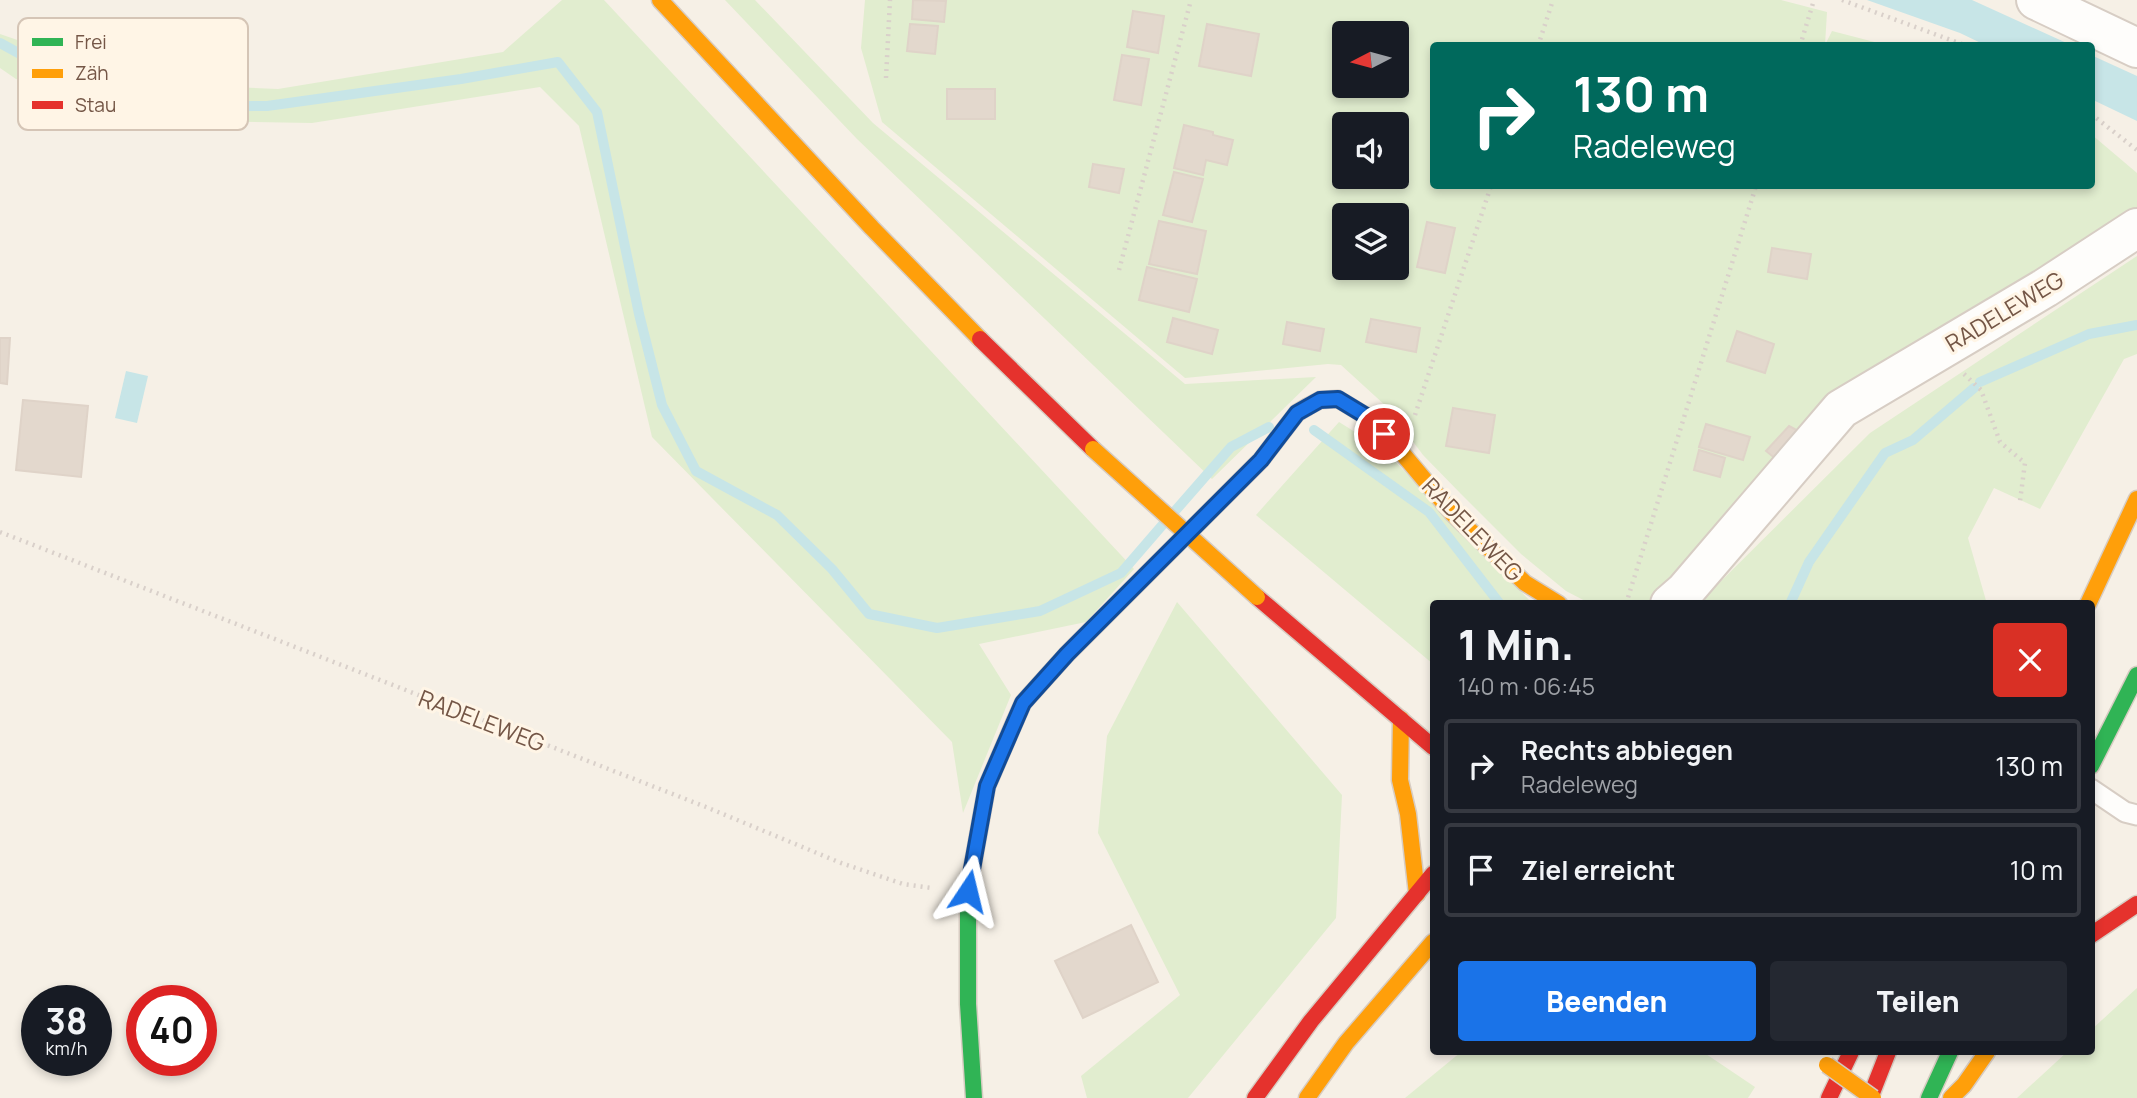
<!DOCTYPE html>
<html lang="de">
<head>
<meta charset="utf-8">
<style>
	:root { --surface:#171b24; --page:#242831; --text:#f1f3f6; --muted:#9ea1a6; --line:#363941; --accent:#1a73e8 }
	body { margin:0; font-family:Manrope,sans-serif; background:var(--page); color:var(--text); height:100vh; display:flex; flex-direction:column; font-size:26px; white-space:nowrap }
	* { box-sizing:border-box; margin:0 }
	p { font-size:23px; color:var(--muted) }
	.icon { flex:none; width:38px; height:38px; fill:none; stroke:currentColor; stroke-width:2; stroke-linecap:round; stroke-linejoin:round }
	.map { position:relative; flex:1; overflow:hidden }
	.details { position:absolute; left:1430px; top:600px; width:665px; height:455px; display:flex; flex-direction:column; background:var(--surface); border-radius:7px; box-shadow:0 4px 10px #0003 }
	.details>* { flex:none }
	.top-card { position:absolute; left:1430px; top:42px; width:665px; height:147px; border-radius:7px; box-shadow:0 4px 10px #0003; background:#00695c; color:#fff; overflow:hidden }
	.needle { width:46px; rotate:264deg }
	.fabs { position:absolute; left:1332px; top:21px; display:grid; gap:14px }
	.fabs a { display:grid; place-items:center; width:77px; height:77px; border-radius:7px; background:var(--surface); box-shadow:0 4px 10px #0003; font-size:35px }
	.speed { position:absolute; left:21px; top:985px; display:flex; gap:14px; font-size:35px; font-weight:700; text-align:center }
	.speed>* { display:grid; place-content:center; width:91px; height:91px; border-radius:50%; background:var(--surface); box-shadow:0 4px 10px #0003; line-height:1 }
	.speed small { font-size:18px; font-weight:400 }
	.speed .limit { border:10px solid #d22; background:#fff; color:#111 }
	.pin { position:absolute; display:grid; place-items:center; width:60px; height:60px; color:#fff; margin:-30px; border:4px solid #fff; border-radius:50%; box-shadow:0 2px 7px #0007 }
	.me { position:absolute; width:77px; margin:-38px; rotate:10deg; stroke-linejoin:round; filter:drop-shadow(0 0 5px #0008) }
	.turn { display:flex; align-items:center; gap:24px; height:147px; padding:0 28px; font-size:32px }
	.turn .icon { width:91px; height:91px; stroke-width:2.5 }
	.turn b { display:block; font-size:49px; line-height:60px }
	.round { display:grid; place-items:center; flex:none; width:74px; height:74px; border-radius:7px; background:var(--page) }
	.head { display:flex; align-items:center; justify-content:space-between; height:119px; padding:0 28px }
	h1 { font-size:42px; font-weight:800; line-height:52px }
	.primary-button { display:flex; gap:14px; margin-top:auto; padding:14px 28px }
	.primary-button a { flex:1; height:80px; border-radius:7px; background:var(--accent); color:#fff; font-size:28px; font-weight:800; line-height:80px; text-align:center }
	.primary-button a+a { background:var(--page); color:var(--text) }
	ul { padding:0; list-style:none }
	li { display:flex; align-items:center; gap:21px; height:94px; margin:0 14px 10px; padding:0 14px; border:4px solid var(--line); border-radius:7px }
	li div { flex:1 }
	li b { display:block; font-size:26px }
	li em { font-style:normal }
	.map>svg:first-child { display:block }
	.green { fill:#e1edcf; fill-rule:evenodd }
	.water { fill:#c7e5e7 }
	.lines { fill:none; stroke-linecap:round; stroke-linejoin:round }
	.stream { stroke:#c7e5e7; stroke-width:10 }
	.building { fill:#e3d8cd; stroke:#dfd3c8; stroke-width:2 }
	.lane-casing { stroke:#d7cdc4; stroke-width:23 }
	.street-casing { stroke:#d7cdc4; stroke-width:42 }
	.fast-casing { stroke:#d7ccc2; stroke-width:19 }
	.slow-casing { stroke:#d7ccc2; stroke-width:19 }
	.jam-casing { stroke:#d7ccc2; stroke-width:19 }
	.path { stroke:#d9d0ca; stroke-width:4.5; stroke-dasharray:2 5; stroke-linecap:butt }
	.lane { stroke:#fefdfb; stroke-width:19 }
	.street { stroke:#fefdfb; stroke-width:38 }
	.fast { stroke:#30b455; stroke-width:16 }
	.slow { stroke:#ff9f0a; stroke-width:16 }
	.jam { stroke:#e5322d; stroke-width:16 }
	.slow-bridge-casing { stroke:#d5cbc3; stroke-width:19; stroke-linecap:butt }
	.slow-bridge { stroke:#ff9f0a; stroke-width:16 }
	.route-casing { stroke:#114b97; stroke-width:18 }
	.route { stroke:#1a73e8; stroke-width:12 }
	.labels { text-anchor:middle; dominant-baseline:central; stroke-width:6; stroke-linejoin:round; paint-order:stroke }
	.street-label { font-size:23px; fill:#745646; stroke:#fff5e6 }
	.key { fill:#fff5e6; stroke:#d5c5b6; stroke-width:2 }
	.key-label { font-size:19px; fill:#745646 }
</style>
</head>
<body>
<div class="map">
<svg width="2137" height="1098" viewBox="0 0 2137 1098">
	<rect width="100%" height="100%" fill="#f6f0e6"/>
	<g class="green">
		<polygon points="562,0 604,0 1134,569 1086,622 979,644 1011,695 963,813 952,742 652,437 579,126 540,87 312,123 139,120 16,79 0,68 0,34 142,83 278,89 503,52"/>
		<polygon points="725,0 755,0 873,123 1185,384 1316,377 1212,479 857,139"/>
		<path d="M865,0H1781L1827,12L1825,45L1832,31L1886,45L1433,46V186H2091V134L2137,173V216L1917,348L1671,591L1647,604H1591L1566,591L1521,554L1461,494L1423,455L1387,407L1341,365L1328,364L1185,378L882,122L861,48ZM1344,33H1396V86H1344ZM1344,124H1396V177H1344ZM1344,215H1396V268H1344Z"/>
		<polygon points="2137,256 2137,354 2124,359 2040,509 1994,488 1968,538 1987,604 1698,604 1870,433"/>
		<polygon points="1339,422 1384,450 1533,604 1433,604 1433,664 1256,515"/>
		<polygon points="1177,602 1342,795 1336,918 1188,1098 1087,1098 1081,1076 1180,995 1098,833 1107,736"/>
		<polygon points="2137,988 2137,1098 2017,1098 2067,1052 2091,1052 2091,1030"/>
		<polygon points="1461,1052 1703,1052 1755,1087 1748,1098 1405,1098"/>
	</g>
	<g class="water">
		<polygon points="1867,0 1972,0 2071,45 1985,45 1960,33"/>
		<polygon points="2091,55 2137,76 2137,121 2091,99"/>
		<polygon points="126,371 148,376 137,423 115,418"/>
	</g>
	<g class="lines">
		<g class="stream">
			<polyline points="0,43 84,89 150,107 267,106 461,79 558,62 597,112 639,314 662,405 696,471 777,515 832,569 869,614 937,628 1040,611 1121,573 1165,522"/>
			<polyline points="1980,382 2089,334 2137,325"/>
			<polyline points="1314,430 1429,512 1500,604"/>
			<polyline points="1175,511 1231,447 1269,427"/>
			<polyline points="1790,604 1809,562 1885,453 1913,440 1974,388"/>
		</g>
	</g>
	<g class="building">
		<polygon points="913,0 946,1 944,22 912,19"/>
		<polygon points="1133,11 1164,16 1158,53 1127,47"/>
		<polygon points="910,24 938,26 935,54 907,51"/>
		<polygon points="1207,24 1259,34 1251,76 1199,66"/>
		<polygon points="1122,55 1149,59 1141,105 1114,100"/>
		<rect x="947" y="89" width="48" height="30"/>
		<polygon points="1184,125 1213,132 1213,135 1233,140 1227,165 1206,160 1203,175 1174,168"/>
		<polygon points="1093,164 1124,169 1119,193 1089,187"/>
		<polygon points="1174,172 1203,179 1192,222 1163,215"/>
		<polygon points="1159,221 1206,231 1197,274 1149,264"/>
		<polygon points="1427,222 1455,228 1445,273 1417,267"/>
		<polygon points="1772,248 1811,254 1807,279 1768,272"/>
		<polygon points="1147,267 1197,279 1189,312 1139,300"/>
		<polygon points="1173,318 1218,330 1212,354 1167,342"/>
		<polygon points="1371,319 1420,328 1416,352 1366,342"/>
		<polygon points="1287,322 1324,329 1320,351 1283,344"/>
		<polygon points="1737,331 1774,344 1765,373 1727,361"/>
		<polygon points="0,338 10,338 7,384 0,383"/>
		<polygon points="23,400 88,406 81,477 16,470"/>
		<polygon points="1453,408 1495,415 1489,453 1446,446"/>
		<polygon points="1706,424 1750,437 1743,460 1699,447"/>
		<polygon points="1789,426 1802,433 1777,460 1766,451"/>
		<polygon points="1699,450 1725,458 1720,477 1694,470"/>
		<polygon points="1131,925 1158,982 1083,1018 1055,961"/>
	</g>
	<g class="lines">
		<g class="lane-casing">
			<polyline id="lane" points="2091,789 2125,812 2137,815"/>
		</g>
		<g class="street-casing">
			<g id="street">
				<polyline points="2036,0 2137,48"/>
				<polyline points="1670,604 1685,591 1841,409 2045,288 2137,228"/>
			</g>
		</g>
		<g class="fast-casing">
			<g id="fast">
				<polyline points="2091,766 2137,675"/>
				<polyline points="974,1098 968,1004 968,891 987,786 1015,721"/>
				<polyline points="1929,1098 1950,1052"/>
			</g>
		</g>
		<g class="slow-casing">
			<g id="slow">
				<polyline points="660,0 872,228 980,339"/>
				<polyline points="1307,407 1320,400 1338,399 1366,416 1402,453 1453,514 1525,583 1559,604"/>
				<polyline points="2088,604 2137,499"/>
				<polyline points="1401,719 1400,780 1408,814 1417,894"/>
				<polyline points="1307,1098 1346,1043 1433,942"/>
				<polyline points="1951,1098 1964,1085 1987,1052"/>
			</g>
		</g>
		<g class="jam-casing">
			<g id="jam">
				<polyline points="980,339 1093,449"/>
				<polyline points="1257,597 1433,747"/>
				<polyline points="1015,721 1023,703 1067,654 1261,460 1297,413 1307,407"/>
				<polyline points="2091,935 2137,904"/>
				<polyline points="1255,1098 1311,1021 1433,874"/>
				<polyline points="1829,1098 1851,1052"/>
				<polyline points="1870,1098 1888,1052"/>
			</g>
		</g>
		<g class="path">
			<polyline points="1842,0 1967,46"/>
			<polyline points="1538,46 1553,0"/>
			<polyline points="1800,46 1814,0"/>
			<polyline points="886,78 890,0"/>
			<polyline points="2091,114 2137,150"/>
			<polyline points="1119,270 1191,0"/>
			<polyline points="1964,374 1981,390 2000,442 2025,463 2020,501"/>
			<polyline points="1415,415 1491,186"/>
			<polyline points="0,532 706,807 841,863 903,884 932,888"/>
			<polyline points="1626,604 1756,186"/>
		</g>
		<use href="#lane" class="lane"/>
		<use href="#street" class="street"/>
		<use href="#fast" class="fast"/>
		<use href="#slow" class="slow"/>
		<use href="#jam" class="jam"/>
		<g class="slow-bridge-casing">
			<g id="slow-bridge">
				<polyline points="1093,449 1257,597"/>
				<polyline points="1827,1065 1873,1098"/>
			</g>
		</g>
		<use href="#slow-bridge" class="slow-bridge"/>
	</g>
	<g class="lines">
		<g class="route-casing">
			<polyline id="route" points="968,891 987,786 1023,703 1067,654 1261,460 1297,413 1320,400 1338,399 1366,416 1384,434"/>
		</g>
		<use href="#route" class="route"/>
	</g>
	<g class="labels">
		<g class="street-label">
			<text transform="translate(2004 311) rotate(-31)">RADELEWEG</text>
			<text transform="translate(1473 529) rotate(46)">RADELEWEG</text>
			<text transform="translate(482 720) rotate(21)">RADELEWEG</text>
		</g>
	</g>
	<rect x="18" y="18" width="230" height="112" rx="10" class="key"/>
	<rect x="32" y="38" width="31" height="8" fill="#30b455"/>
	<rect x="32" y="69" width="31" height="9" fill="#ff9f0a"/>
	<rect x="32" y="101" width="31" height="8" fill="#e5322d"/>
	<g class="key-label">
		<text x="75" y="49">Frei</text>
		<text x="75" y="80">Zäh</text>
		<text x="75" y="112">Stau</text>
	</g>
</svg>
<div class="fabs">
<a><svg class="needle" viewBox="-14 -14 28 28"><path d="M0-13l5 13h-10z" fill="#e53935"/><path d="M0 13l5-13h-10z" fill="#9ea1a6"/></svg></a>
<a><svg class="icon" aria-label="sound" viewBox="0 0 24 24"><path d="M4 9h4l5-4v14l-5-4H4zM17 9q2 3 0 6"/></svg></a>
<a><svg class="icon" aria-label="layers" viewBox="0 0 24 24"><path d="M12 4l9 5-9 5-9-5zM3 14l9 5 9-5"/></svg></a>
</div>
<div class="speed"><div>38<small>km/h</small></div><div class="limit">40</div></div>
<div class="pin" style="left:1384px;top:434px;background:#d93025"><svg class="icon" aria-label="arrive" viewBox="0 0 24 24"><path d="M6 21V4h12l-3 4 3 4H6"/></svg></div>
<svg class="me" style="left:968px;top:891px" viewBox="-20 -20 40 40"><path d="M0-17L14 15 0 8-14 15z" fill="#1a73e8" stroke="#fff" stroke-width="4"/></svg>
<div class="top-card">
<div class="turn"><svg class="icon" aria-label="right" viewBox="0 0 24 24"><path d="M7 20v-9h11M14 6l5 5-5 5"/></svg><div><b>130 m</b>Radeleweg</div></div>
</div>
<section class="details">
<div class="head"><div><h1>1 Min.</h1><p>140 m · 06:45</p></div><a class="round" style="background:#d93025;color:#fff"><svg class="icon" aria-label="close" viewBox="0 0 24 24"><path d="M6 6l12 12M18 6L6 18"/></svg></a></div>
<ul>
<li><svg class="icon" aria-label="right" viewBox="0 0 24 24"><path d="M7 20v-9h11M14 6l5 5-5 5"/></svg><div><b>Rechts abbiegen</b><p>Radeleweg</p></div><em>130 m</em></li>
<li><svg class="icon" aria-label="arrive" viewBox="0 0 24 24"><path d="M6 21V4h12l-3 4 3 4H6"/></svg><div><b>Ziel erreicht</b></div><em>10 m</em></li>
</ul>
<div class="primary-button"><a>Beenden</a><a>Teilen</a></div>
</section>
</div>
</body>
</html>
